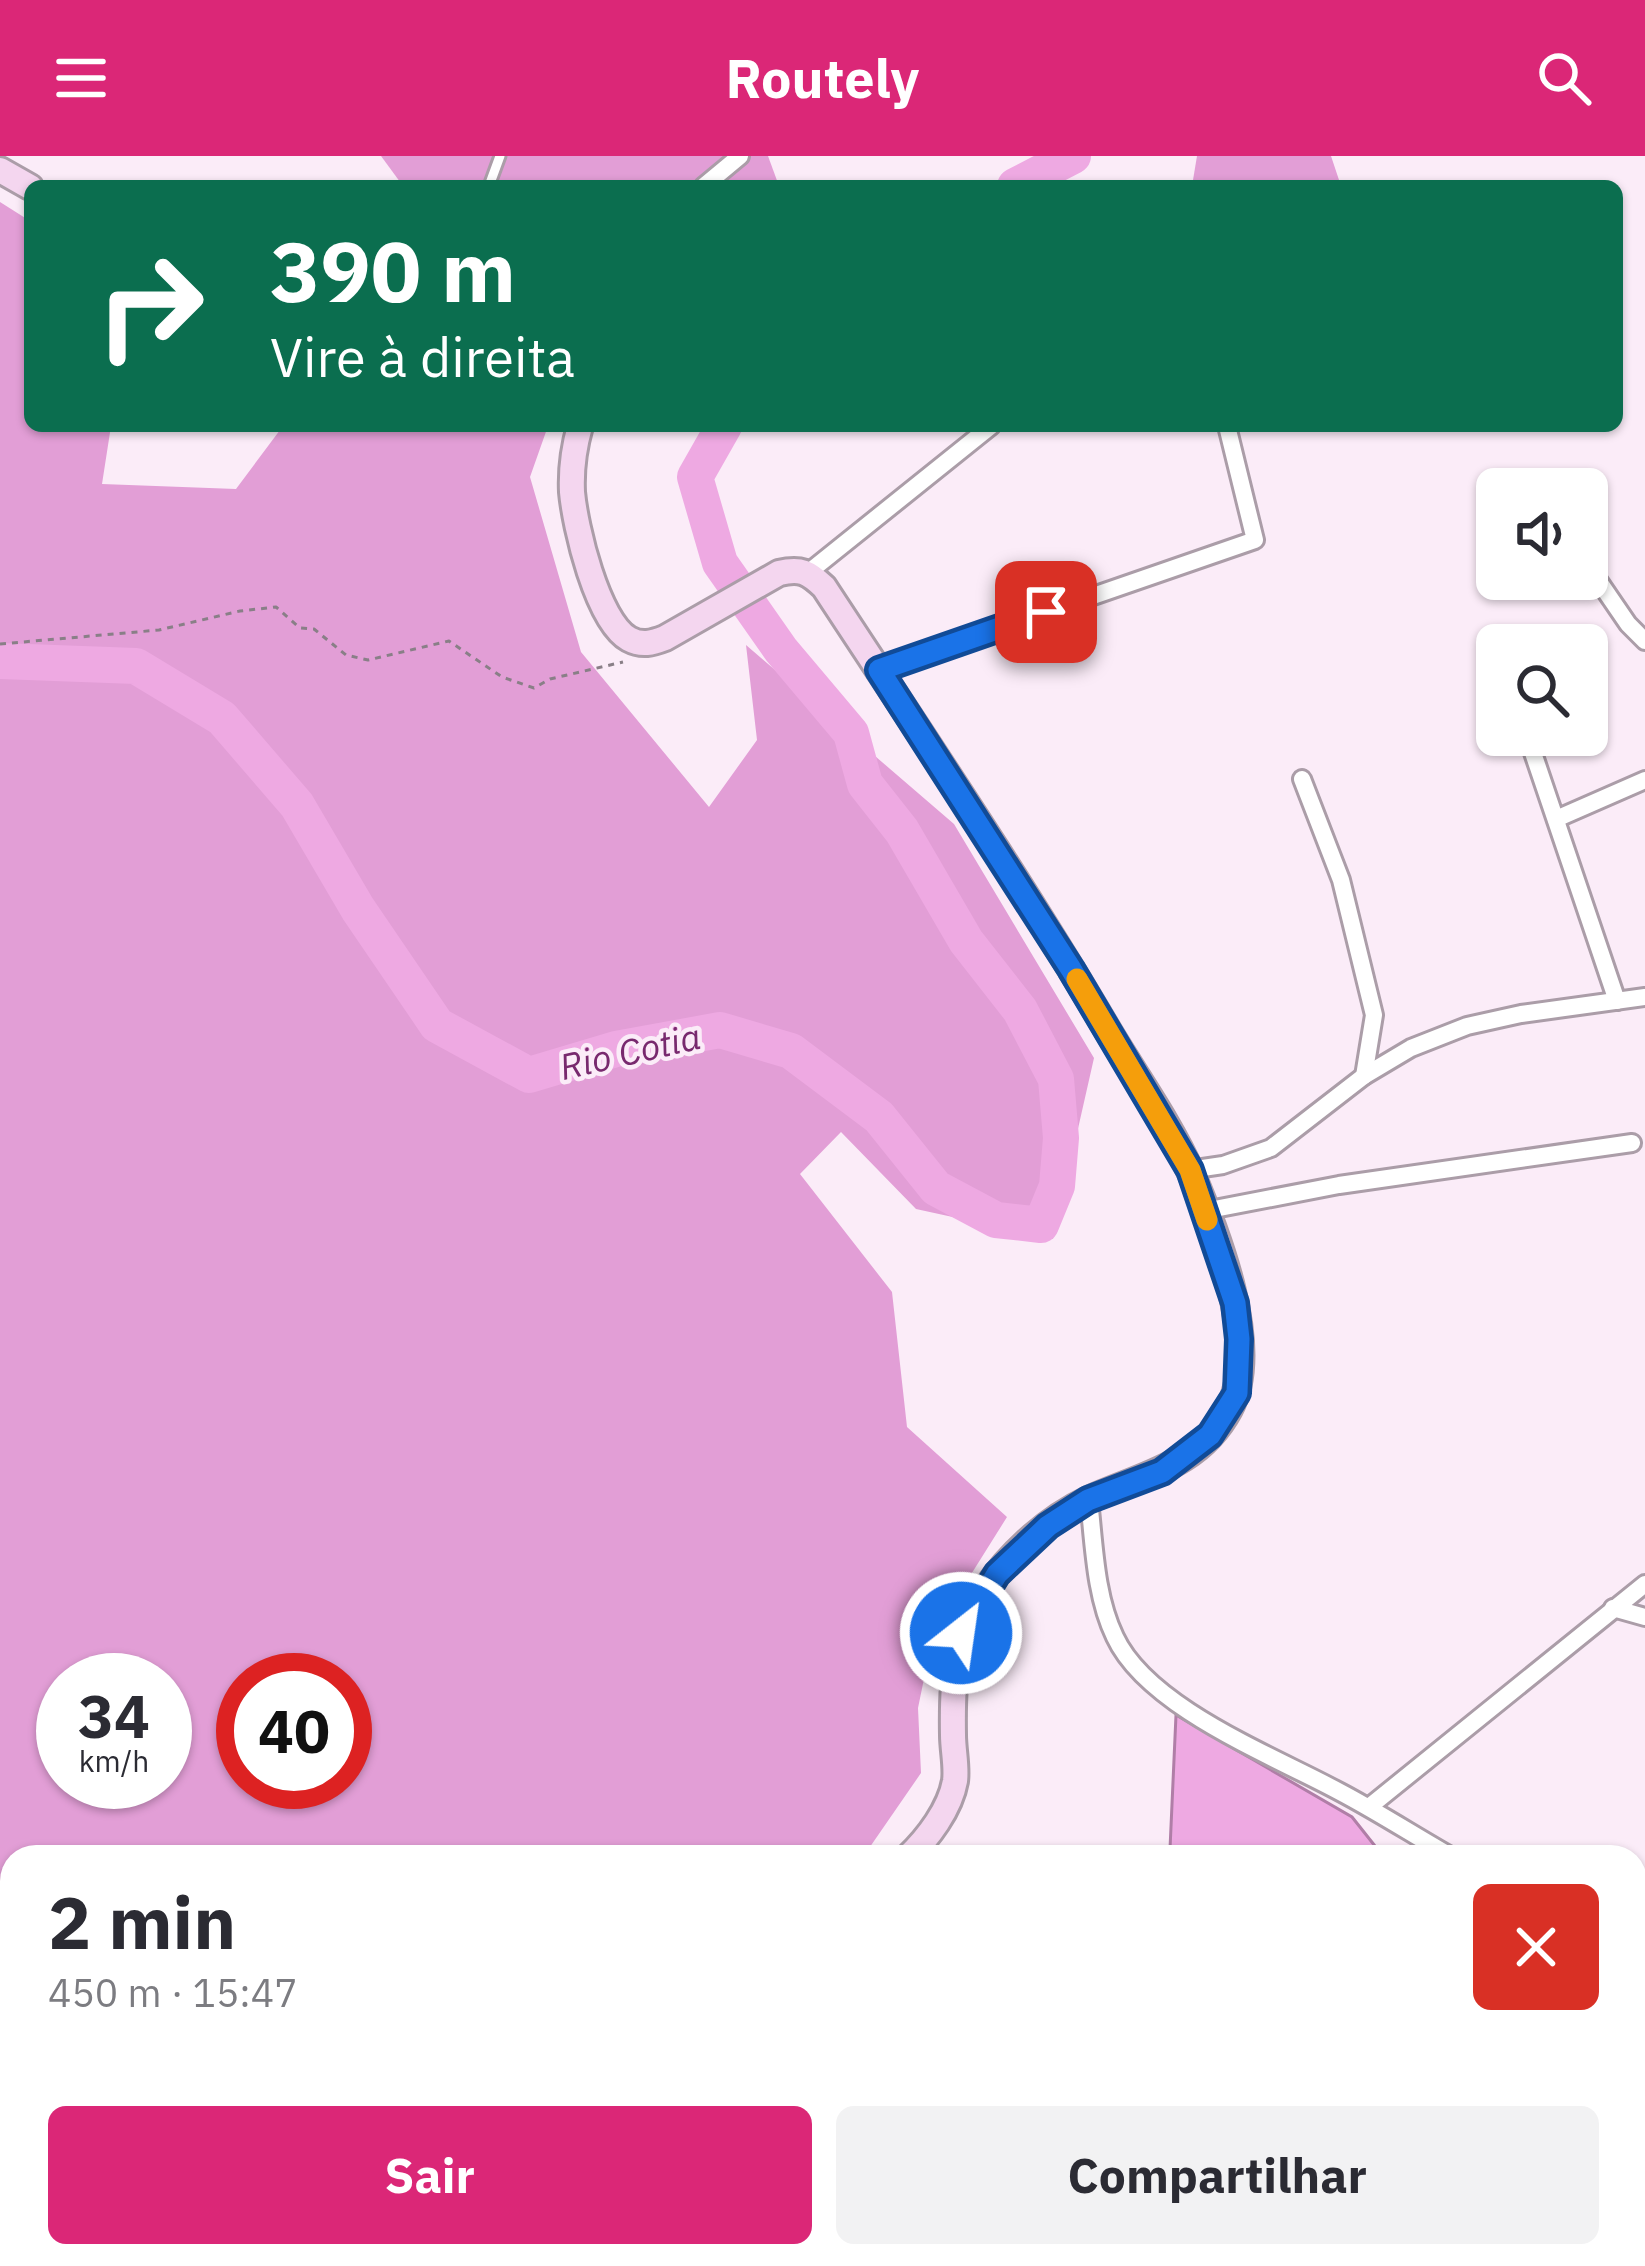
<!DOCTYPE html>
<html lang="pt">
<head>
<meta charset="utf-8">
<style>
	:root { --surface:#fff; --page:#f2f2f3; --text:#2b2b33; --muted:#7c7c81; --accent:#db2777 }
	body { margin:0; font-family:"IBM Plex Sans",sans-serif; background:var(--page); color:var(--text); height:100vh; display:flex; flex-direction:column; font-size:45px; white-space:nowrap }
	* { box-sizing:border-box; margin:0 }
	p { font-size:39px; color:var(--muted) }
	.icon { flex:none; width:66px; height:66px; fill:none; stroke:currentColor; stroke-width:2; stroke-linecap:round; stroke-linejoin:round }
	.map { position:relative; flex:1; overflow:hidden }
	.sheet { position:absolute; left:0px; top:1689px; width:1647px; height:423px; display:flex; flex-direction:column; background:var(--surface); border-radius:36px 36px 0 0; box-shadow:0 3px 9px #0004 }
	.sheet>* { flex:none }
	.banner { position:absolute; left:24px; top:24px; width:1599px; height:252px; border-radius:18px; box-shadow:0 3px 9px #0004; background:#0b6e4f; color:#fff; overflow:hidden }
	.controls { position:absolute; left:1476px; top:312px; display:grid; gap:24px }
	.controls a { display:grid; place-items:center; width:132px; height:132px; border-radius:18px; background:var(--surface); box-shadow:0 3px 9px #0004; font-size:60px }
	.speed { position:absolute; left:36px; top:1497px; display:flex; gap:24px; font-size:60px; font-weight:700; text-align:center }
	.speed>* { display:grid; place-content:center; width:156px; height:156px; border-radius:50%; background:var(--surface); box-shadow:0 3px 9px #0004; line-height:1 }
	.speed small { font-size:30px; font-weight:400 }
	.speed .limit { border:18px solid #d22; background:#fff; color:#111 }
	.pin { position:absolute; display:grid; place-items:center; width:102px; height:102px; color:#fff; margin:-51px; border-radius:24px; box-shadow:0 6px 18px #0006 }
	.me { position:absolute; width:132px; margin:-66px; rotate:30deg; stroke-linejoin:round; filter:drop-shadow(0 0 9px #0008) }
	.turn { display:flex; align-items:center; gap:42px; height:252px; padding:0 48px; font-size:54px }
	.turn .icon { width:156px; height:156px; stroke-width:2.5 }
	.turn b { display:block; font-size:84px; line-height:102px }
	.round { display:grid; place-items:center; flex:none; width:126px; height:126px; border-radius:18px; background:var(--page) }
	.summary { display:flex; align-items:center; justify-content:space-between; height:204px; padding:0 48px }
	h1 { font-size:72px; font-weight:700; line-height:90px }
	.action { display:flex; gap:24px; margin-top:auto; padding:24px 48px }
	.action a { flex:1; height:138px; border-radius:18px; background:var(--accent); color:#fff; font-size:48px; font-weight:700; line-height:138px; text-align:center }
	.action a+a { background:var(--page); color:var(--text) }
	header { display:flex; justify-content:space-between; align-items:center; height:156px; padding:0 48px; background:var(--accent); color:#fff; font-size:54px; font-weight:700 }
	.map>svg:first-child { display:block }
	.forest { fill:#e29ed6; fill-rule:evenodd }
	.water { fill:#eea9e2; stroke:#b07ea7; stroke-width:3 }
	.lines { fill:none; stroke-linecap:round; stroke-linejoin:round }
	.river { stroke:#eea9e2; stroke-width:36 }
	.lane-casing { stroke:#ab9da8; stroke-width:15 }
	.street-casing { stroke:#ab9da8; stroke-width:22 }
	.secondary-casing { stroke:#ab9da8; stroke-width:30 }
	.path { stroke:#897f87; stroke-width:3; stroke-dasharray:6 6; stroke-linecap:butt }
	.lane { stroke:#fff; stroke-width:9 }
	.street { stroke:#fff; stroke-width:16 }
	.secondary { stroke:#f4d6ef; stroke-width:24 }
	.route-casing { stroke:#114b97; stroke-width:30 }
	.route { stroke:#1a73e8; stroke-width:21 }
	.slow { stroke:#f59e0b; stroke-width:21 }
	.labels { text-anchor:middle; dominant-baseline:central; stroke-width:9; stroke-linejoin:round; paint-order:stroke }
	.water-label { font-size:36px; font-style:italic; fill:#78296e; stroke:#fbecf8 }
</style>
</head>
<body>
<header><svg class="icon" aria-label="menu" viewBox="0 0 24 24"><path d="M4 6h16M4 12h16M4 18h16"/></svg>Routely<svg class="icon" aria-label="search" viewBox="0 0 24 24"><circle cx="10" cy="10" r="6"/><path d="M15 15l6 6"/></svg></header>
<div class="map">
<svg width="1645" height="2110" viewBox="0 0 1645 2110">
	<rect width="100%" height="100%" fill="#fbecf8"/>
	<g class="forest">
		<polygon points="381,0 768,0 779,30 403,30"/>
		<polygon points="1197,0 1331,0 1341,30 1192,30"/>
		<path d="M0,46L30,65V270H111L102,328L236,333L283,270H548L530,321L581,496L709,651L757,584L746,489L954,668L1094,902L1053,1083L916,1053L841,976L800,1018L892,1136L907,1271L1007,1361L933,1479L918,1552L921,1617L863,1701H12V1943L0,1945ZM165,1524V1626H63V1524ZM345,1524V1626H243V1524Z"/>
		<polygon points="962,2100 1465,2100 1467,2110 958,2110"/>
	</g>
	<polygon class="water" points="1176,1559 1352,1661 1375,1690 1395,1701 1190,1701 1170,1693"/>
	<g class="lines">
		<g class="river">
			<polyline points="1015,30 1073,0"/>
			<polyline points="0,505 136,510 222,562 297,649 358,753 437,869 529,919 616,893 720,874 791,895 879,961 936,1032 996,1064 1041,1069 1057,1030 1061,982 1056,923 1020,854 966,785 902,675 865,628 851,577 781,494 720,407 695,321 724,270"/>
		</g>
		<g class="lane-casing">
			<g id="lane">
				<polyline points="489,30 500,0"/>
				<polyline points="1635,2005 1645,2015"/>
			</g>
		</g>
		<g class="street-casing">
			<g id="street">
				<polyline points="704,30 740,0"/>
				<polyline points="1587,408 1628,468 1645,485"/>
				<polyline points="809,416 991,270"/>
				<polyline points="879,514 1255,384 1227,270"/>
				<polyline points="1527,579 1617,845"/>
				<polyline points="1302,623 1341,724 1374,859 1364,920"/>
				<polyline points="1556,663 1645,624"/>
				<polyline points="1189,1014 1223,1009 1271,992 1364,920 1411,892 1467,870 1521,858 1645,841"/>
				<polyline points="1204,1055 1339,1029 1632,987"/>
				<path d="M1089,1344C1094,1388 1095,1440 1115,1481C1148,1552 1274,1600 1340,1636C1378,1656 1415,1680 1452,1701"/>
				<polyline points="1613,1452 1645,1461"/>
				<polyline points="1369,1651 1645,1428"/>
				<polyline points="1635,1774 1645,1776"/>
				<polyline points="0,2060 12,2048"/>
				<polyline points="45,2100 50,2110"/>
			</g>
		</g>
		<g class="secondary-casing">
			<g id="secondary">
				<polyline points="0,14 30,31"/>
				<path d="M580,270C574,291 571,314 572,336C575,370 597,465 629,483C642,490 652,487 665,482L779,417C801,412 808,416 824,431C919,576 1016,719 1104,868C1132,916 1168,965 1191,1017C1216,1076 1262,1192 1229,1253C1198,1311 1142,1319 1088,1344C1048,1363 1011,1397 986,1433C954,1479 952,1524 953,1579C953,1594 957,1611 955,1625C950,1653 928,1682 908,1701"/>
				<polyline points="453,2100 462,2110"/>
			</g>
		</g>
		<polyline class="path" points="0,488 159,474 240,455 276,451 300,472 314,473 346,499 368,504 449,485 502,521 534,532 550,523 623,506"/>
		<use href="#lane" class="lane"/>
		<use href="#street" class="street"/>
		<use href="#secondary" class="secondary"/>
	</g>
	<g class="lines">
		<g class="route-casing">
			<polyline id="route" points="961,1477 997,1418 1048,1370 1088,1344 1162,1316 1210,1279 1237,1237 1239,1183 1235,1147 1190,1014 1071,813 879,514 1046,456"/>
		</g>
		<use href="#route" class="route"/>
		<polyline class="slow" points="1077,823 1190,1014 1207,1064"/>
	</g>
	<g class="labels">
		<g class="water-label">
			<text transform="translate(630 895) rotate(-13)">Rio Cotia</text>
		</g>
	</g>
</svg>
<div class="controls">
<a><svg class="icon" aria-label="sound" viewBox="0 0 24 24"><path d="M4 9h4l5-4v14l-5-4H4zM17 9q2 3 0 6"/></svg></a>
<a><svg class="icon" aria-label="search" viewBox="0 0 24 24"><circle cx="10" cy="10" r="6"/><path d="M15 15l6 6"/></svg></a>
</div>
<div class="speed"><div>34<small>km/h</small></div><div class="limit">40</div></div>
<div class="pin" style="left:1046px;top:456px;background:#d93025"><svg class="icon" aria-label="arrive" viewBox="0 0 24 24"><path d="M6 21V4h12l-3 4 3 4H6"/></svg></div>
<svg class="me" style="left:961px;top:1477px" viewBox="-20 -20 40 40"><circle r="17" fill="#1a73e8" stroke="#fff" stroke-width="3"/><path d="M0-11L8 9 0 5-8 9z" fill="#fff"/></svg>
<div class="banner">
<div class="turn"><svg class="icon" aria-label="right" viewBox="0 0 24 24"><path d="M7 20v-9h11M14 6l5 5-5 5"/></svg><div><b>390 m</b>Vire à direita</div></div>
</div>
<section class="sheet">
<div class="summary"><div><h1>2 min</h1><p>450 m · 15:47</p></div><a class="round" style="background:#d93025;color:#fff"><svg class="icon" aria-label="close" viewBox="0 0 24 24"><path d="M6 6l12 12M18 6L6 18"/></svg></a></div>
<div class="action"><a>Sair</a><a>Compartilhar</a></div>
</section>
</div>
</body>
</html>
